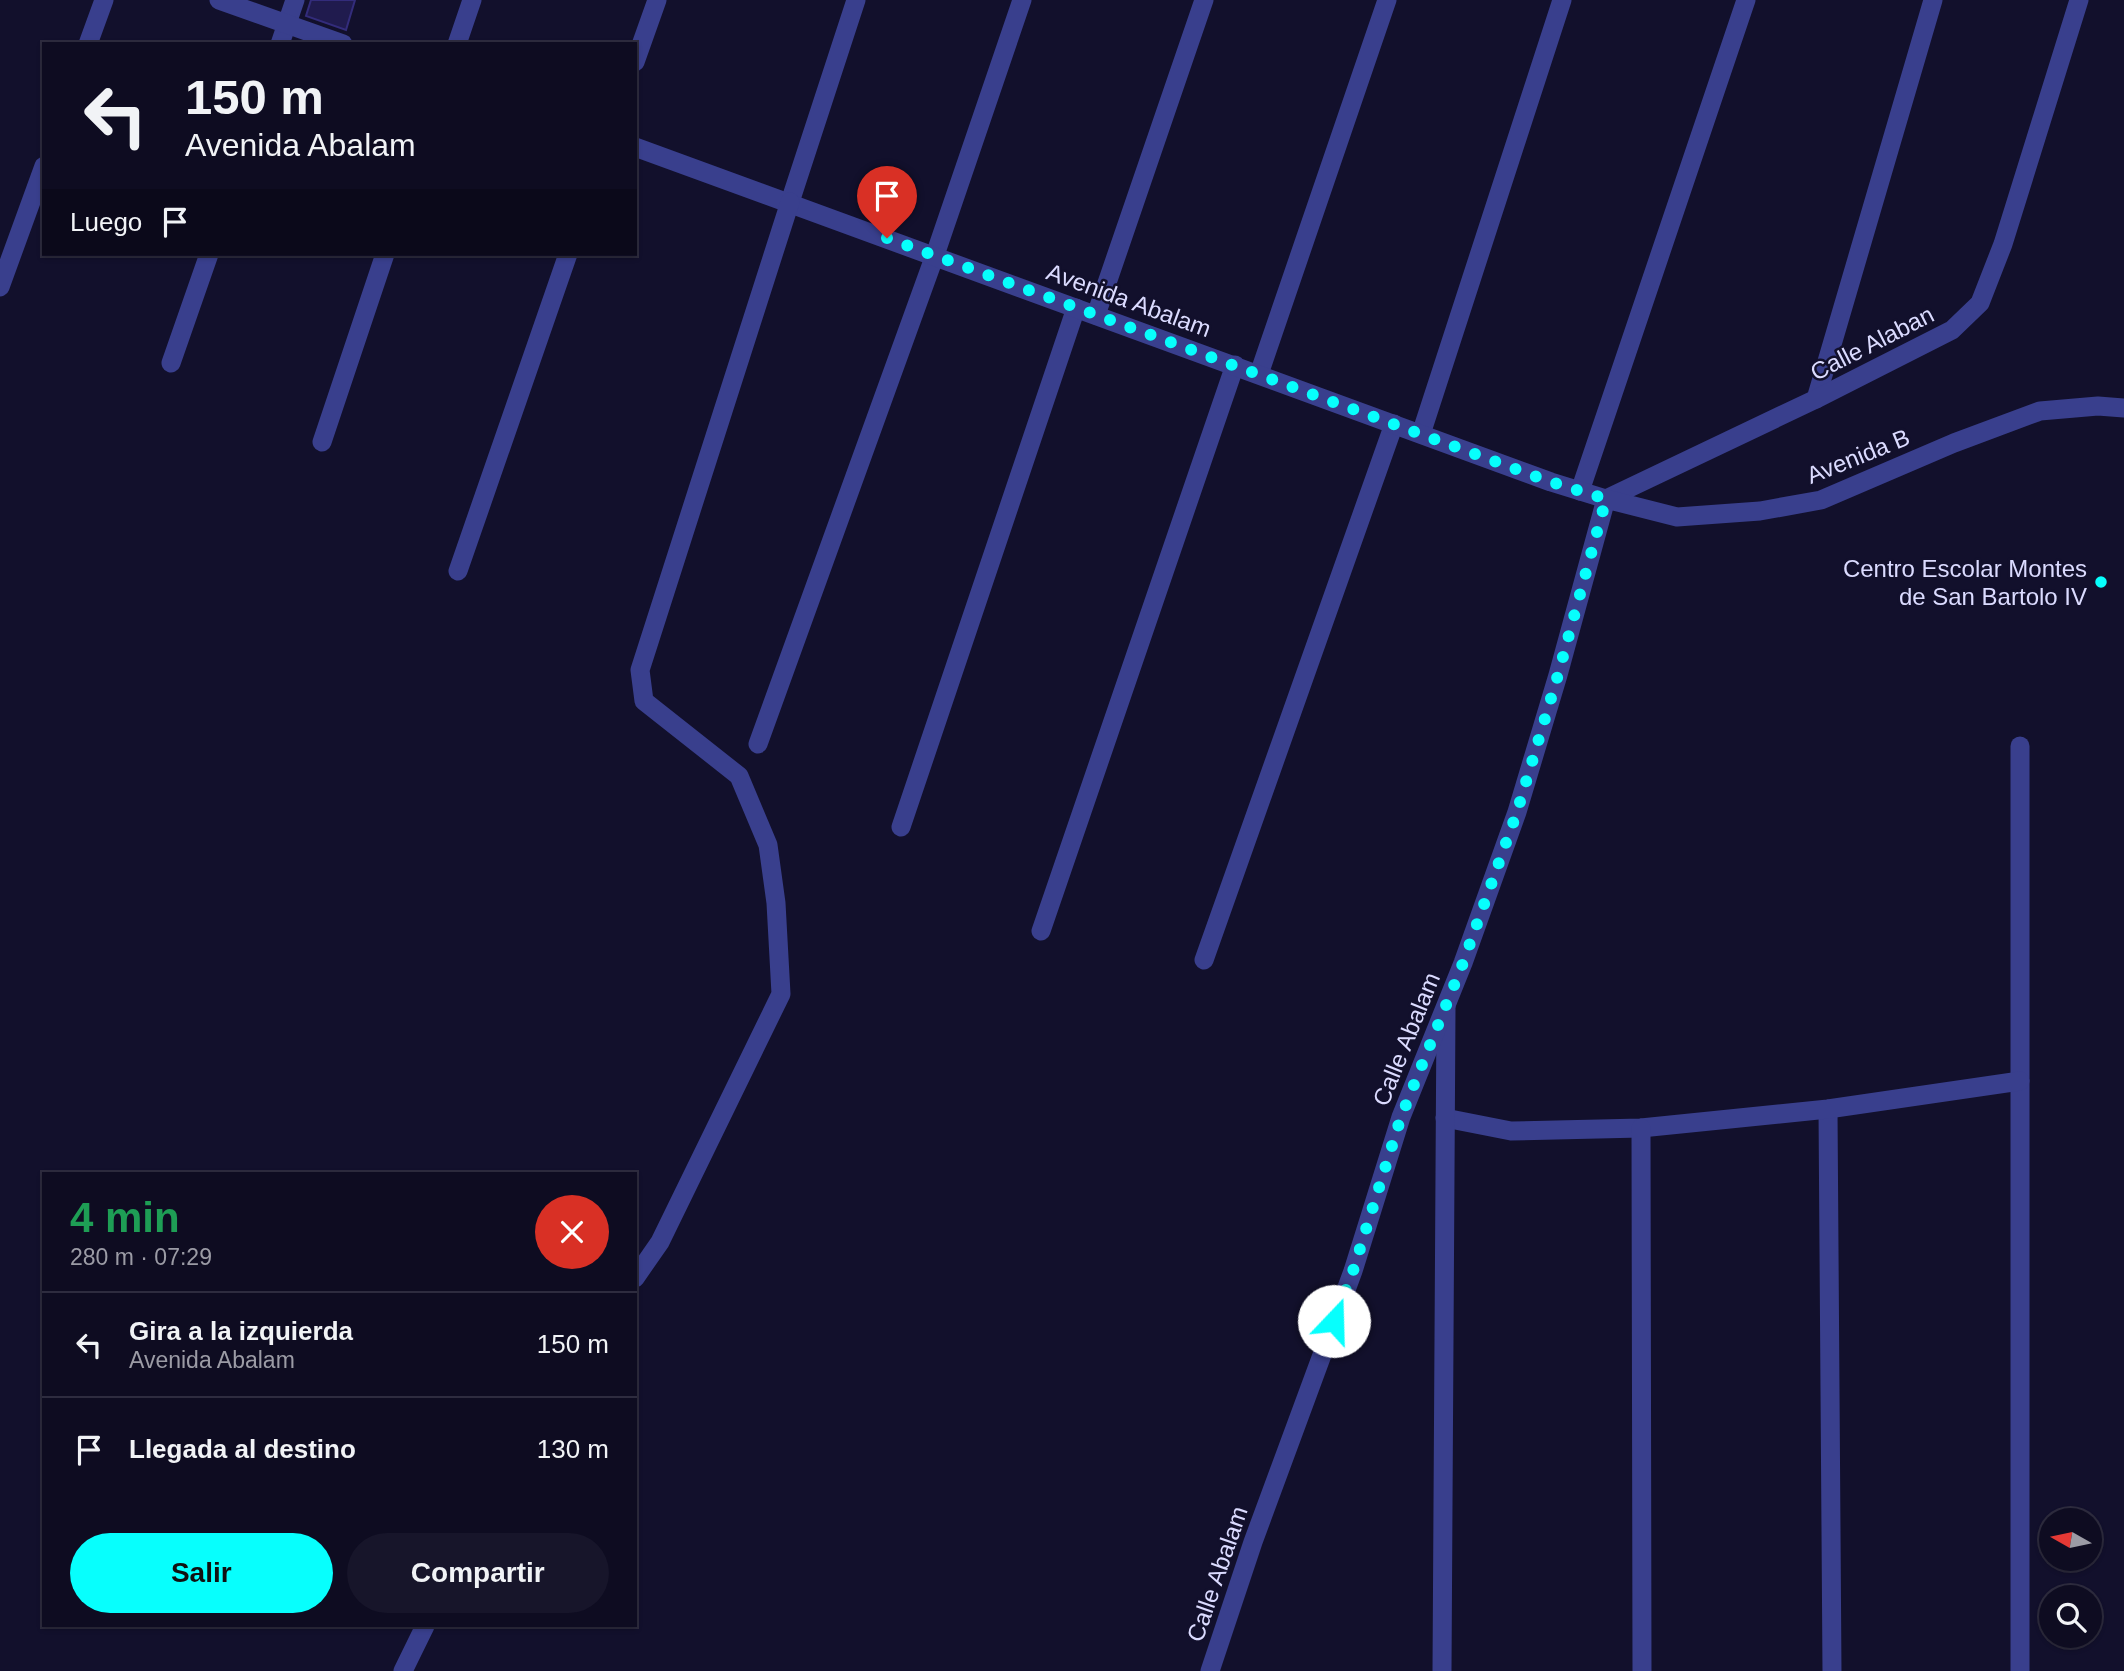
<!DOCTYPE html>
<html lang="es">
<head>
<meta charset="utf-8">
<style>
	:root { --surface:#0e0c21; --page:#17152a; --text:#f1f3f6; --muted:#9b9ba5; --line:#2e2c3f; --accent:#07fffd }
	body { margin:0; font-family:Helvetica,sans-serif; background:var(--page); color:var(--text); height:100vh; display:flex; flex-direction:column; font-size:26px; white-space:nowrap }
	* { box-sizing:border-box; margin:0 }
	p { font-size:23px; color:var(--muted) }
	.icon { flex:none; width:38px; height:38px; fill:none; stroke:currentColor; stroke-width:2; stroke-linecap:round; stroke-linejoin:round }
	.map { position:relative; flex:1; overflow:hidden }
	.side { position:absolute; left:42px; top:1172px; width:595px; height:455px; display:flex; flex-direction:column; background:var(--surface); border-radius:0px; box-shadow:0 2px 5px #0004,0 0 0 2px var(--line) }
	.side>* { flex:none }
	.hud { position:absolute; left:42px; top:42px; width:595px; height:214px; border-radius:0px; box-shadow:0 2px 5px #0004,0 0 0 2px var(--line); background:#0e0c21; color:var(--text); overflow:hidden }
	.needle { width:46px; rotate:279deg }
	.controls { position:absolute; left:2039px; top:1508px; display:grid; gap:14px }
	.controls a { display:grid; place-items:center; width:63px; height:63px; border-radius:50%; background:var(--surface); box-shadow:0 2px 5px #0004,0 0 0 2px var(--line); font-size:35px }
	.pin { position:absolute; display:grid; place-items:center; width:60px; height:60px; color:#fff; margin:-72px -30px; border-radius:50% 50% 50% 0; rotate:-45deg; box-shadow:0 0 7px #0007 }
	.pin .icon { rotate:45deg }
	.me { position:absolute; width:77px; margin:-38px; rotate:21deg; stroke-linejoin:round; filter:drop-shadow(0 0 5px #0008) }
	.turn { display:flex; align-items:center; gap:24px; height:147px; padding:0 28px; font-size:32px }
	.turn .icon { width:91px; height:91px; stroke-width:2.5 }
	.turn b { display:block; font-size:49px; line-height:60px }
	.then { display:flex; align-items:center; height:66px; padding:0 28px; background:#0003; gap:14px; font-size:26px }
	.round { display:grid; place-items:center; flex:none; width:74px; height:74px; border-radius:37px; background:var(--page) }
	.head { display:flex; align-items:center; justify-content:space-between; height:119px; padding:0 28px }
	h1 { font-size:42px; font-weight:800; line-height:52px; color:#1e9e55 }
	.action { display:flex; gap:14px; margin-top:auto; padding:14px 28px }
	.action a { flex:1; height:80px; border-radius:42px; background:var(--accent); color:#111; font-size:28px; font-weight:800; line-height:80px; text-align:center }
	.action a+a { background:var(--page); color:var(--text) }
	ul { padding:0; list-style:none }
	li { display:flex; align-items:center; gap:21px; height:105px; padding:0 28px; border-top:2px solid var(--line) }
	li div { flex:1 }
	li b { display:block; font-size:26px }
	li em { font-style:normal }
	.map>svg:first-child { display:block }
	.building { fill:#201b4e; stroke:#332c7b; stroke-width:2 }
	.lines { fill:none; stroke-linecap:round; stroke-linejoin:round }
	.pedestrian { stroke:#393f8d; stroke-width:19 }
	.minor { stroke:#393f8d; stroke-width:19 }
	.tertiary { stroke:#393f8d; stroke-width:19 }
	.route { stroke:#07fffd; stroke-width:12; stroke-dasharray:0 21.6 }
	.poi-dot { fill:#07fffd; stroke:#12102c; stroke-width:2.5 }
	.labels { text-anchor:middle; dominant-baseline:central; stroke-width:5; stroke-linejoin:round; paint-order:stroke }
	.street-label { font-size:24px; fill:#dbdbff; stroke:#12102c }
	.poi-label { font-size:24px; fill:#dbdbff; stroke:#12102c; text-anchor:end }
</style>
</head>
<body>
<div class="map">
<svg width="2124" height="1671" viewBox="0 0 2124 1671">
	<rect width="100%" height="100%" fill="#12102c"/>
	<polygon class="building" points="311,0 355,0 346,30 306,16"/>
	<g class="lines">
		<g class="pedestrian">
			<polyline points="88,44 104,0"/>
			<polyline points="280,44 295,0"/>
			<polyline points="457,44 472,0"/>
			<polyline points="635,62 657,0"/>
			<polyline points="790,202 856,0"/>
			<polyline points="0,287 44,166"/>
			<polyline points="1096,315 1204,0"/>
			<polyline points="171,363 209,254"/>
			<polyline points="1259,374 1387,0"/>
			<polyline points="1816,399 1933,0"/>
			<polyline points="1421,434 1562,0"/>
			<polyline points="322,442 385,254"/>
			<polyline points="1580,491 1746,0"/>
			<polyline points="458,571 568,254"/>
			<polyline points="758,744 935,255 1022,0"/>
			<polyline points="2020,746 2020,1671"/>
			<polyline points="901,827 1076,308"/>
			<polyline points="1041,931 1235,365"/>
			<polyline points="1204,960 1394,424"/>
			<polyline points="1828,1109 1832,1671"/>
			<polyline points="1445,1118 1511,1131 1641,1128 1828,1109 2020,1081"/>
			<polyline points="1641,1128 1642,1671"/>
		</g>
		<g class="minor">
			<polyline points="219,0 343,44"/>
			<polyline points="635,147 1551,482 1606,499 1816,399 1952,330 1980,303 2003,244 2079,0"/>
			<polyline points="635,1278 660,1242 781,994 776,903 768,845 739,776 644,701 640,670 790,202"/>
			<polyline points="403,1671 425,1626"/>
			<polyline points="1442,1671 1446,1007"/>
		</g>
		<polyline class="tertiary" points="1210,1671 1253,1542 1353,1271 1401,1117 1463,963 1517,812 1558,675 1606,499 1677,517 1760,511 1821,500 1954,443 2040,411 2098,406 2124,408"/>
	</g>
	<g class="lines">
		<polyline class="route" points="887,238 1551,482 1606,499 1558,675 1517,812 1463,963 1401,1117 1353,1271 1334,1321"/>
	</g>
	<circle class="poi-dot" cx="2101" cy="582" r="7"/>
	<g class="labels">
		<g class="street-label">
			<text transform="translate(1129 300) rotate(20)">Avenida Abalam</text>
			<text transform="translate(1872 343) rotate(-27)">Calle Alaban</text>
			<text transform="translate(1858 456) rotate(-22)">Avenida B</text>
			<text transform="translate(1406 1039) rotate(-68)">Calle Abalam</text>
			<text transform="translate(1217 1574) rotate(-71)">Calle Abalam</text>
		</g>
		<g class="poi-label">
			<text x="2087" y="568">Centro Escolar Montes<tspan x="2087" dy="28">de San Bartolo IV</tspan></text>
		</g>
	</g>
</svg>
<div class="controls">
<a><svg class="needle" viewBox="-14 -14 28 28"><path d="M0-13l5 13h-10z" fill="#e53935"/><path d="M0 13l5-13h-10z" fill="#9b9ba5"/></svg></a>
<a><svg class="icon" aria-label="search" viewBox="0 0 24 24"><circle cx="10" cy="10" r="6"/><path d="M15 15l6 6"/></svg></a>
</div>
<div class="pin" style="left:887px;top:238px;background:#d93025"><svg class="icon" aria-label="arrive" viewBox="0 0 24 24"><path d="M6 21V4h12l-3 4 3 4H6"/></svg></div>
<svg class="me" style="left:1334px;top:1321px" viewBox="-20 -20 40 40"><circle r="19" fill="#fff"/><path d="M0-13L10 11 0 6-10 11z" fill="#07fffd"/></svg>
<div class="hud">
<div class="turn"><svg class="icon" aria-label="left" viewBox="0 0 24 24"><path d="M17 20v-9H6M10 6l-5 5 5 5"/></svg><div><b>150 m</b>Avenida Abalam</div></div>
<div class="then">Luego<svg class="icon" aria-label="arrive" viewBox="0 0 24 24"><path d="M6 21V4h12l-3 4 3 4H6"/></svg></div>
</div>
<section class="side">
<div class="head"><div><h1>4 min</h1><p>280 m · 07:29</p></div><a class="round" style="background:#d93025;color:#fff"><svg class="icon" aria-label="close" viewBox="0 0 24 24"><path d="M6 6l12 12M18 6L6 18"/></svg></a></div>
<ul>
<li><svg class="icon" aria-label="left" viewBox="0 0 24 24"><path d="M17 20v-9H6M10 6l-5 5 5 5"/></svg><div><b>Gira a la izquierda</b><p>Avenida Abalam</p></div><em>150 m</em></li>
<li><svg class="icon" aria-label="arrive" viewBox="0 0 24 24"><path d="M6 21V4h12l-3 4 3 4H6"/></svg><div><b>Llegada al destino</b></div><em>130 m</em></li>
</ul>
<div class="action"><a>Salir</a><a>Compartir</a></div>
</section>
</div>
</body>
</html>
